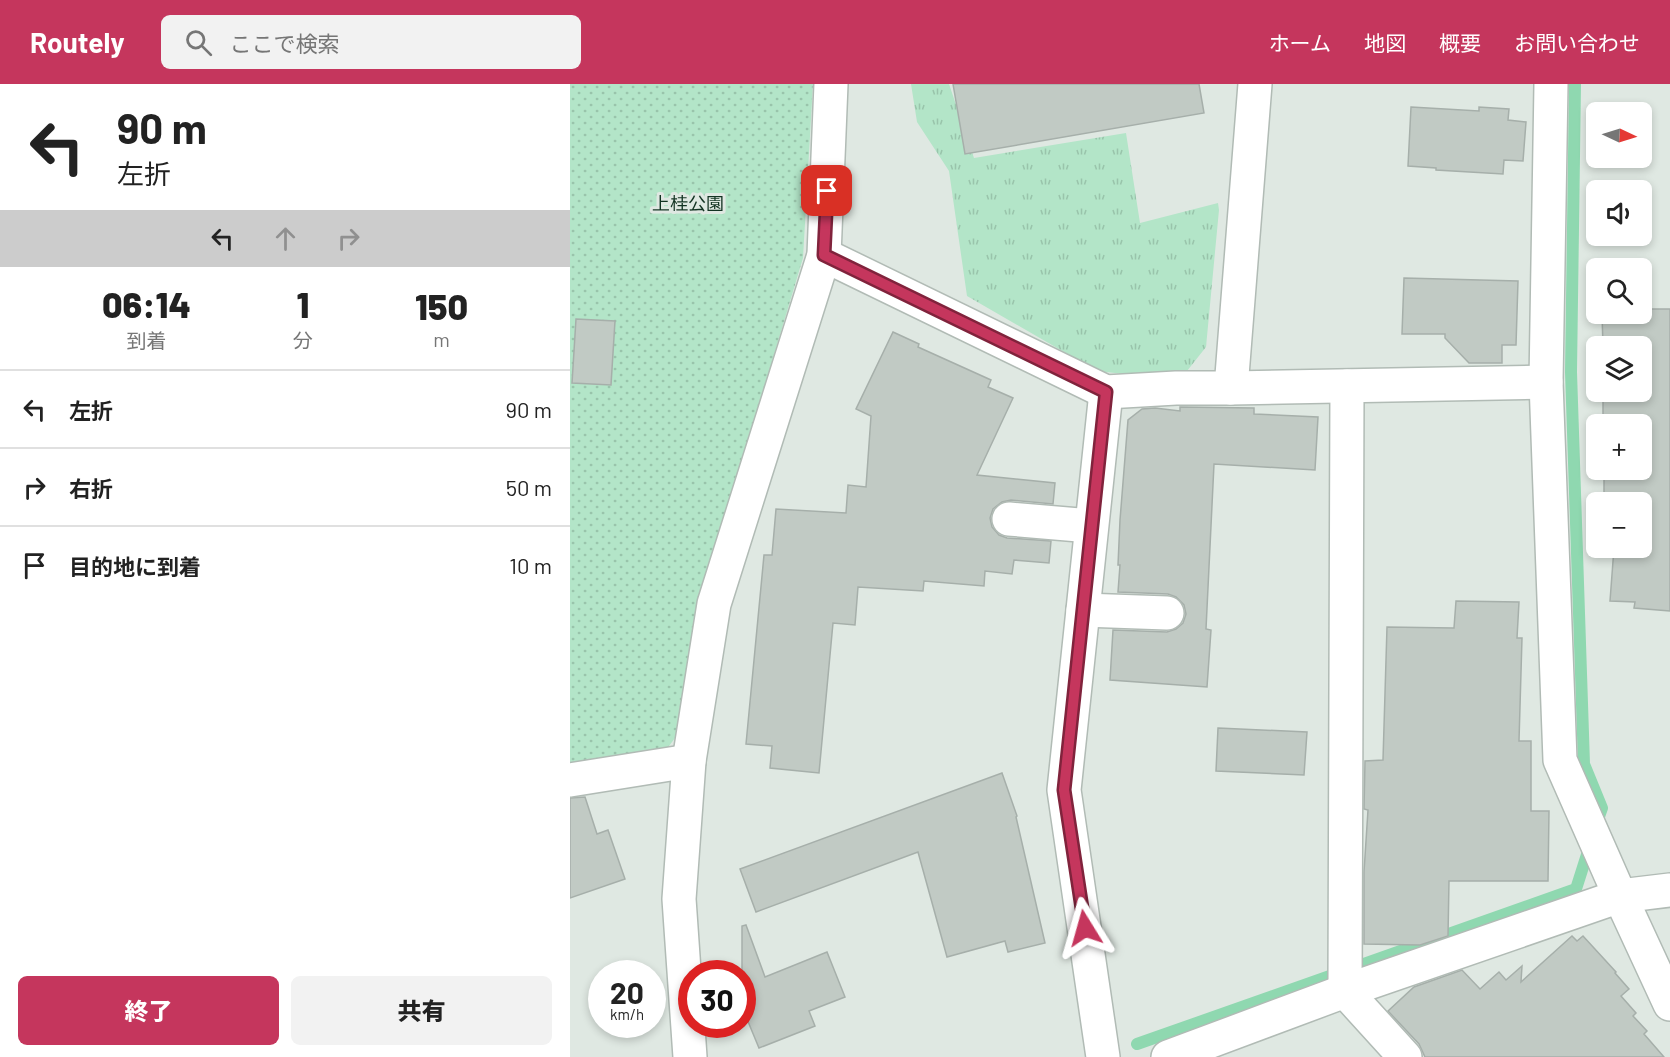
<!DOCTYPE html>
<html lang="ja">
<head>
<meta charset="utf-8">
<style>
	:root { --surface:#fff; --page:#f2f2f2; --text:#222; --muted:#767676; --line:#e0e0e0; --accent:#c5365d }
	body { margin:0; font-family:Barlow,"Noto Sans JP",sans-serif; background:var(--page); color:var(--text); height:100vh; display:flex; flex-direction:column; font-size:22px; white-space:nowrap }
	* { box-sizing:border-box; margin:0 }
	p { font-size:20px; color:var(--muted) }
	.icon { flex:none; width:33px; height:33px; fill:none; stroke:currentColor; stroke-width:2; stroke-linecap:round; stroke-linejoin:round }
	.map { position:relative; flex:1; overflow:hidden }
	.drawer { display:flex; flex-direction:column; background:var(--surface); width:570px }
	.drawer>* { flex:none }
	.top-card { background:#fff; color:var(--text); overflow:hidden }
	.needle { width:39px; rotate:94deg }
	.tools { position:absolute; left:1016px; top:18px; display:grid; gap:12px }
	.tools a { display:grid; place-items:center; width:66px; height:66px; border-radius:9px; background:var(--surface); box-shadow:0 3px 9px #0003; font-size:30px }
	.speed { position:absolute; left:18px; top:876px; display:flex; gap:12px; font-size:30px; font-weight:700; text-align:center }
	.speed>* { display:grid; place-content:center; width:78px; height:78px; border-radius:50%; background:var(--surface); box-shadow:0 3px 9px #0003; line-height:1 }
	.speed small { font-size:15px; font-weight:400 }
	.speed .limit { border:9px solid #d22; background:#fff; color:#111 }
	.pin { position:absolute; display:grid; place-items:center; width:51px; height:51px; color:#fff; margin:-26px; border-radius:12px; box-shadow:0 3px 9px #0006 }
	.me { position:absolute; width:66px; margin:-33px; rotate:352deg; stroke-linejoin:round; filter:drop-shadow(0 0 4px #0008) }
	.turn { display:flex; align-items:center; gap:21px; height:126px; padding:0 18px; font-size:27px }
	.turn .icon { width:78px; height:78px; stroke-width:2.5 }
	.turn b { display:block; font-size:42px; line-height:51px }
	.lanes { display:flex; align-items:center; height:57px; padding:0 18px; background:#0003; justify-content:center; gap:30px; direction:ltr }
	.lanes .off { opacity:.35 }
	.eta { display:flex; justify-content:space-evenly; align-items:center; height:102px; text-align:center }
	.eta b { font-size:36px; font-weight:800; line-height:42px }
	.primary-button { display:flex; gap:12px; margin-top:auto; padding:12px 18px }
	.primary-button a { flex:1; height:69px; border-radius:9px; background:var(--accent); color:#fff; font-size:24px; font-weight:800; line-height:69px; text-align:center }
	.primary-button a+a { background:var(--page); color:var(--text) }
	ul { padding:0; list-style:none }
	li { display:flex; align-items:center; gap:18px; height:78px; padding:0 18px; border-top:2px solid var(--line) }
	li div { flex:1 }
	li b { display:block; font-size:22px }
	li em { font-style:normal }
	header { display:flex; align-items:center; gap:36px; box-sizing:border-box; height:84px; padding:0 30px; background:var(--accent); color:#fff }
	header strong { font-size:28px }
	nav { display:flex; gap:33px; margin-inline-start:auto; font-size:21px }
	.search { width:420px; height:54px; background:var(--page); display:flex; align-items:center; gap:15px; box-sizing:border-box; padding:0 21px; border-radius:9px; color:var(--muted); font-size:22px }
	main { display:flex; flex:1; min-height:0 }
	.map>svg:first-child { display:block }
	.grass { fill:url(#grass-tufts) }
	.park { fill:url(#park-dots) }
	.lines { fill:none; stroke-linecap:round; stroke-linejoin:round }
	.stream { stroke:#8fd8b0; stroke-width:12 }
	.building { fill:#c1cac4; stroke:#a6afaa; stroke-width:1.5 }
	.minor-casing { stroke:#b1bbb5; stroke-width:36 }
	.minor { stroke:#fff; stroke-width:33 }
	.route-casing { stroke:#80233c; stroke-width:15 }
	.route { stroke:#c5365d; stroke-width:10 }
	.labels { text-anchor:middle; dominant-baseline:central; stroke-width:6; stroke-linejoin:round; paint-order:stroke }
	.park-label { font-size:18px; fill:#123322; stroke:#dfe8e2 }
</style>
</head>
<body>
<header>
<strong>Routely</strong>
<div class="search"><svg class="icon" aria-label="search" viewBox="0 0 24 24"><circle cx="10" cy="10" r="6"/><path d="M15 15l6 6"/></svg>ここで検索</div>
<nav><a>ホーム</a><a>地図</a><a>概要</a><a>お問い合わせ</a></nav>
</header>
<main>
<section class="drawer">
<div class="top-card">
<div class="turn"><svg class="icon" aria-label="left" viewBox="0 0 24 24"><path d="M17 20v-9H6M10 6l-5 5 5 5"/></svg><div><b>90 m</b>左折</div></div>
<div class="lanes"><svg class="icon" aria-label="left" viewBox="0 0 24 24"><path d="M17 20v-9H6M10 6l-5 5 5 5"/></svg><svg class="icon off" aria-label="ahead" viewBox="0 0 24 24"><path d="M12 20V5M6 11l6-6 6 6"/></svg><svg class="icon off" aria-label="right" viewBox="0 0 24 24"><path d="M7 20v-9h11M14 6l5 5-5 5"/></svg></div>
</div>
<div class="eta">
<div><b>06:14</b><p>到着</p></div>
<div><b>1</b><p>分</p></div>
<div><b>150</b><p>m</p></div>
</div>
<ul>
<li><svg class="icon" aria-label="left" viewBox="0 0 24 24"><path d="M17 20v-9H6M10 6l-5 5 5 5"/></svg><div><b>左折</b></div><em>90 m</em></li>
<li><svg class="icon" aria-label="right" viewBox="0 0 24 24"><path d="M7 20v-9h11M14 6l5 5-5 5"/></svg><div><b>右折</b></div><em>50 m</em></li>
<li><svg class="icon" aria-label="arrive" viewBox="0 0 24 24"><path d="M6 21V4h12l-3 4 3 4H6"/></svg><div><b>目的地に到着</b></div><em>10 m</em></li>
</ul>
<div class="primary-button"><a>終了</a><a>共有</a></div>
</section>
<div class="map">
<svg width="1100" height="973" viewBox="0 0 1100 973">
	<defs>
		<pattern id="grass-tufts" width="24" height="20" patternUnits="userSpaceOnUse" patternTransform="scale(1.5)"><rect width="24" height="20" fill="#b3e5c8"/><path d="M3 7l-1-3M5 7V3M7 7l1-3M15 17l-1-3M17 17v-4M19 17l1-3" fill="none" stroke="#99c4ab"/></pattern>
		<pattern id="park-dots" width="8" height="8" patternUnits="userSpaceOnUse" patternTransform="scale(1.5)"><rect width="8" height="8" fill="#b3e5c8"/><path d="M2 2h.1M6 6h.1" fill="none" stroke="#99c4ab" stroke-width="1.8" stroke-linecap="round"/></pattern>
	</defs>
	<rect width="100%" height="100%" fill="#dfe8e2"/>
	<polygon class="grass" points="341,0 379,0 404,74 556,49 570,139 648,119 649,126 636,263 617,287 554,290 527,287 397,212 379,87 347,38"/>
	<polygon class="park" points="0,0 243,0 233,174 128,525 114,642 96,666 0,680"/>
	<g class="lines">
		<g class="stream">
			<polyline points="1005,0 1001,288 1014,680 1032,724 1026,741"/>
			<polyline points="567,960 1006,805 1020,761"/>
		</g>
	</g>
	<g class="building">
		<polygon points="383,0 629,0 634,29 395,70"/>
		<polygon points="841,23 909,27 909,23 939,25 938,36 956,38 953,77 934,76 933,90 866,86 866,84 838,82"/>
		<polygon points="834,194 948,197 946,261 932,261 932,279 899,279 875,254 875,250 832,250"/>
		<polygon points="1071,225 1100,225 1100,527 1064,524 1065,518 1040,517 1044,464 1071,464 1071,418 1034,418 1034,386 1071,386 1071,340 1033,340 1033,308 1071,308 1071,262 1033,262 1032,230 1071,230"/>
		<polygon points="6,235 45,237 41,301 2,299"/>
		<polygon points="323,248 349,260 348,263 421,296 418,303 443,314 407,391 485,399 483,420 441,416 432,418 423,425 420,434 422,443 429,451 437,454 481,457 479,479 444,476 442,490 415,487 414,502 354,497 353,507 288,503 285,541 263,539 249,689 200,684 202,662 176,660 194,471 202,471 206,425 276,429 278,401 296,403 301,332 286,325"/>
		<polygon points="610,323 684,324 684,330 748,333 745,386 644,380 636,545 641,546 637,603 540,596 543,546 597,548 606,545 613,539 616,530 614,521 606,513 598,510 548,508 550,481 548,481 550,436 558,336 572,325 585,324 610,327"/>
		<polygon points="886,517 949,518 947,554 952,554 949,657 961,657 961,727 979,727 978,797 879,797 878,852 850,861 794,860 794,788 798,726 794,725 795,677 813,676 817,543 884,544"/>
		<polygon points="648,644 737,648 734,691 646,687"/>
		<polygon points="432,689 447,732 446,733 475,859 438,868 435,857 377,873 348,768 186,828 170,785"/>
		<polygon points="15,713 27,750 38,746 55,795 0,814 0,714"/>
		<polygon points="176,841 195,893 257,868 275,913 239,927 245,942 189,964 172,923 172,842"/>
		<polygon points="1002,852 1007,857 1013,852 1046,888 1045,889 1059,905 1051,912 1066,929 1063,932 1077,947 1074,950 1094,973 855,973 849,960 818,927 844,903 892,886 910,905 929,888 936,896 952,882 951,898"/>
	</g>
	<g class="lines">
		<g class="minor-casing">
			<g id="minor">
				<polyline points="981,0 976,298 990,676 1050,812 1100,920"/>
				<polyline points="254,171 536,308 606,304 661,304 976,298"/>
				<polyline points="777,302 775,907 835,973"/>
				<polyline points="661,304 685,0"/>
				<polyline points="439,435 521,442"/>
				<polyline points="513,526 597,529"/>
				<polyline points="0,696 119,677"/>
				<polyline points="120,973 109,815 119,677 144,520 254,171 261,0"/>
				<polyline points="533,973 494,706 536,308"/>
				<polyline points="598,973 775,907 1050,812 1100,806"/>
			</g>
		</g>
		<use href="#minor" class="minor"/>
	</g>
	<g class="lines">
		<g class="route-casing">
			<polyline id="route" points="257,107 254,171 536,308 494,706 515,844"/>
		</g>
		<use href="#route" class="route"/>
	</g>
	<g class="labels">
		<g class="park-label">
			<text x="118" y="119">上桂公園</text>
		</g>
	</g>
</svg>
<div class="tools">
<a><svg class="needle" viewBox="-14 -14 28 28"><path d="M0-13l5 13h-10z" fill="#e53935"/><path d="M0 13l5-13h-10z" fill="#767676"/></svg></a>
<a><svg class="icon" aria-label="sound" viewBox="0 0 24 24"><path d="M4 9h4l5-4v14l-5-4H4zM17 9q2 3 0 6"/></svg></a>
<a><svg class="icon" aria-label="search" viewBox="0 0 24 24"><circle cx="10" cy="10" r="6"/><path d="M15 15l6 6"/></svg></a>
<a><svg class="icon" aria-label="layers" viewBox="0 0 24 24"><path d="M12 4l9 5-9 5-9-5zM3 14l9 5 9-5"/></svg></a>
<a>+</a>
<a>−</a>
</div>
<div class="speed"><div>20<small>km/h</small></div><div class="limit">30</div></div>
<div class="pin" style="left:257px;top:107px;background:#d93025"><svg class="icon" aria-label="arrive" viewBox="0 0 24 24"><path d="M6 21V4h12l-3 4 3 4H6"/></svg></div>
<svg class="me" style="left:515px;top:844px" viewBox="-20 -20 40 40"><path d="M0-17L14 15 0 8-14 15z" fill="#c5365d" stroke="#fff" stroke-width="4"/></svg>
</div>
</main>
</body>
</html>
